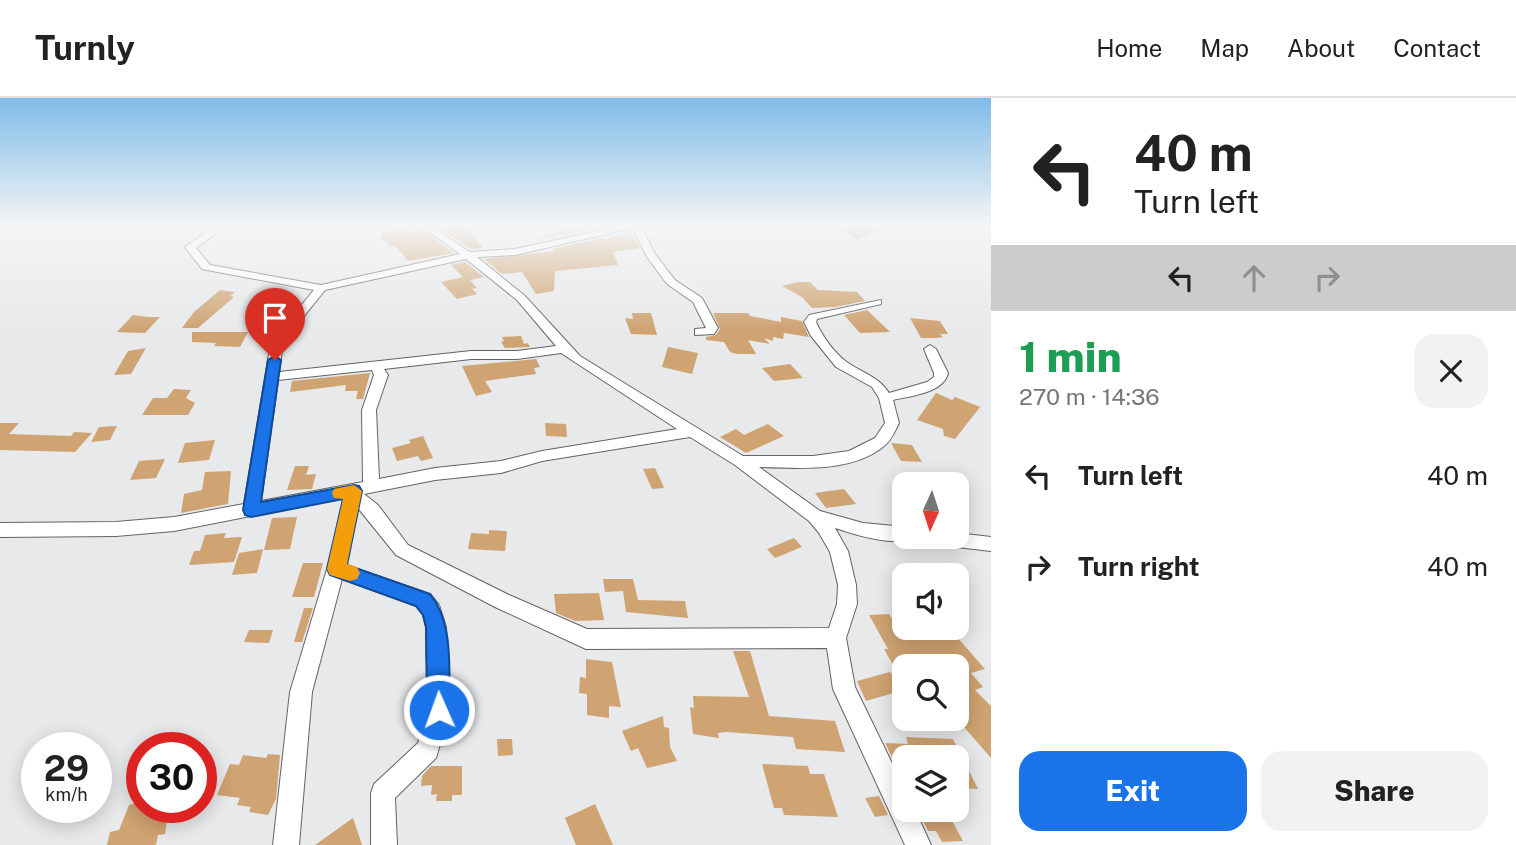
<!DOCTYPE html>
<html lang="en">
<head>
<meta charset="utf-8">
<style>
	:root { --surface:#fff; --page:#f2f2f2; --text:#222; --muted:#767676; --line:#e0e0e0; --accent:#1a73e8 }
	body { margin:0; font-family:"Public Sans",sans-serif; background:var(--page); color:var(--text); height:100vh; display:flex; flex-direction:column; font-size:26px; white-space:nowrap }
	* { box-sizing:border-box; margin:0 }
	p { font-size:23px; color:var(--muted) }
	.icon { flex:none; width:38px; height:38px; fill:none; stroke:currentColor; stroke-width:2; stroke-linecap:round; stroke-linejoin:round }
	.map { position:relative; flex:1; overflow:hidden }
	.panel { display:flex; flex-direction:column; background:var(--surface); width:525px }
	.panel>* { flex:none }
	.banner { background:#fff; color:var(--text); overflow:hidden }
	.needle { width:46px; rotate:183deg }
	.buttons { position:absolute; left:892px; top:374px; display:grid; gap:14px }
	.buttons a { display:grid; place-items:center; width:77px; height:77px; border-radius:14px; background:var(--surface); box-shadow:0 4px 18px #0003; font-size:35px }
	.speed { position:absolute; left:21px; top:634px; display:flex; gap:14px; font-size:35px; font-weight:700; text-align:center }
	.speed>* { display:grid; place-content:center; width:91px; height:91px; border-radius:50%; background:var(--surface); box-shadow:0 4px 18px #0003; line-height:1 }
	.speed small { font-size:18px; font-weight:400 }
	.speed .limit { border:10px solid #d22; background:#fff; color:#111 }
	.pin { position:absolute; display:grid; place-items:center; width:60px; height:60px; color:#fff; margin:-72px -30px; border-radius:50% 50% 50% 0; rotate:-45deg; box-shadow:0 0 7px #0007 }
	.pin .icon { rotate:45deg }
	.me { position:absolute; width:77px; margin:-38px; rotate:358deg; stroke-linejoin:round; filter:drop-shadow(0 0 5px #0008) }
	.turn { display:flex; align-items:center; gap:24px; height:147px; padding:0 28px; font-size:32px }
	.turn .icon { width:91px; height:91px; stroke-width:2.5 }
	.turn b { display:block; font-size:49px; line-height:60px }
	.lanes { display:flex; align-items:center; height:66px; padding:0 28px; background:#0003; justify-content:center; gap:35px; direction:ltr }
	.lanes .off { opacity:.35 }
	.round { display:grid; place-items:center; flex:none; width:74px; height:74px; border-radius:21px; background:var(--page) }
	.head { display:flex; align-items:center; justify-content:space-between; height:119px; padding:0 28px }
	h1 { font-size:42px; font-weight:800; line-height:52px; color:#1e9e55 }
	.button { display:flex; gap:14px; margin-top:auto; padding:14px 28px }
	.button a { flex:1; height:80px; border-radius:21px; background:var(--accent); color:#fff; font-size:28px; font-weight:800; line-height:80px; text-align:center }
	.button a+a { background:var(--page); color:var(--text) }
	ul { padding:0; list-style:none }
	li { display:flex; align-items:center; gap:21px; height:91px; padding:0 28px }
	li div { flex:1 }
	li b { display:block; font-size:26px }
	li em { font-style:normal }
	header { display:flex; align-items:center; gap:42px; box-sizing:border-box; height:98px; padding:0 35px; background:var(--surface); border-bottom:2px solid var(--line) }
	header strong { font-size:33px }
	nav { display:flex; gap:38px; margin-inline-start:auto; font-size:24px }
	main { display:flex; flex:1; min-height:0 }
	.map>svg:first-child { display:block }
	.building { fill:#cfa372 }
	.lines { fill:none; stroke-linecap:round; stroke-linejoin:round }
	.street-casing { stroke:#626364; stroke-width:2 }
	.street { fill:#fff; fill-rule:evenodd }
	.route { fill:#1a73e8; stroke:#114b97; stroke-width:2 }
	.slow { fill:#f59e0b }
</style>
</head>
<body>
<header>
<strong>Turnly</strong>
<nav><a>Home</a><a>Map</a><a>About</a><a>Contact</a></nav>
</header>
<main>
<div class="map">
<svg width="991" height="747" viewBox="0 0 991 747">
	<rect width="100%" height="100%" fill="#e7e9ea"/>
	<g class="building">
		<polygon points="436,128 466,128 483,150 471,151"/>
		<polygon points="838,128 886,128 857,142"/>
		<polygon points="406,130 412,135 422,132 454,155 408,163 396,148 391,149 379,139 382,139 381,135"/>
		<polygon points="580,130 584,133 537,141 566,131"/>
		<polygon points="627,134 633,136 640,150 613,154 618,167 555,173 554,193 536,196 522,174 502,176 484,161 555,153 552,151 602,140 604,142"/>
		<polygon points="465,164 484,179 470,182 477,190 472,191 477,196 457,201 441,184 463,179 451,167"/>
		<polygon points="798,184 810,184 818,192 857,194 865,203 835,209 812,210 802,199 782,188"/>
		<polygon points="220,192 235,194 230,198 234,199 198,230 182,230 194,214"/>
		<polygon points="867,212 890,234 860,235 844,217"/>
		<polygon points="632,215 651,215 657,237 631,236 625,220 633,221"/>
		<polygon points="713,215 748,215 750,218 781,224 781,219 802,223 809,239 784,235 783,241 773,239 773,243 764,240 770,246 748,242 756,256 737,256 730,254 724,244 706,242 706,239 716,237 720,231"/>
		<polygon points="133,217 148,219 160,219 145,235 117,234"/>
		<polygon points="910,220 940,223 948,236 940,236 943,239 937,240 921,240"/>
		<polygon points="192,234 248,234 240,249 214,248 216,245 192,244"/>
		<polygon points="521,238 524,246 528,245 530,249 505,250 501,244 504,243 502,239"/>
		<polygon points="668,249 698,255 692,276 662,269"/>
		<polygon points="146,250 131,276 114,277 128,253"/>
		<polygon points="536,261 540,269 534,270 536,276 485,283 492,294 476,298 462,268"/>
		<polygon points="790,266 803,280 774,283 762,270"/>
		<polygon points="370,275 363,301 356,301 358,293 345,293 346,287 290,294 292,283"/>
		<polygon points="174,291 191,292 186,300 195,305 188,317 142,317 153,300 167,300"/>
		<polygon points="936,295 952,302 955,299 980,309 955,341 944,338 943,331 917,322"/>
		<polygon points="0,325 19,325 9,336 71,338 74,334 92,335 75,354 0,352"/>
		<polygon points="545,325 566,326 567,339 546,338"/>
		<polygon points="768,326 784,338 746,355 720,339 736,331 744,337"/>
		<polygon points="117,328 110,342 91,344 99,329"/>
		<polygon points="423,338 433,360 421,363 418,358 397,363 392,350 411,345 409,342"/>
		<polygon points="215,342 209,362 178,365 185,345"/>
		<polygon points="891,345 912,347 922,364 901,363"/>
		<polygon points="165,361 156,380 130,382 139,363"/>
		<polygon points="295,368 309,368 306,377 316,376 312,391 287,392"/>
		<polygon points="655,370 662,385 664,390 652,391 643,371"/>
		<polygon points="231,373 228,406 181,415 184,396 202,392 205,374"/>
		<polygon points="844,391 856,406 826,410 815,395"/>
		<polygon points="297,419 290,451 264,452 272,420"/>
		<polygon points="489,432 507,433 505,453 468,451 471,435 489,436"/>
		<polygon points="226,435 224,440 242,439 234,464 189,467 194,453 200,453 205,437"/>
		<polygon points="794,440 802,449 775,460 767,451"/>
		<polygon points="263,451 257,475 232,477 239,455"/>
		<polygon points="303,465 323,465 314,499 292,499"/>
		<polygon points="603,481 633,481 638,502 685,503 688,520 626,514 623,493 605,494"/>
		<polygon points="599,495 604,522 575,523 556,515 554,496"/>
		<polygon points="304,510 313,510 302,544 294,544"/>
		<polygon points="889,516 905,542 943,541 934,530 949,530 985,571 971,575 983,589 975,592 991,608 991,660 957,621 957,568 894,569 884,551 888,551 869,517"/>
		<polygon points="249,532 273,532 269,545 244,544"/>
		<polygon points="733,553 750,553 769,618 835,623 845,654 796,651 793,639 726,634 718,635 719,640 693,636 690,609 694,610 693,598 749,599"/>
		<polygon points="586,561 612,564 621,609 609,608 609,620 587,617 587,596 579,595 580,579 586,580"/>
		<polygon points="890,574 904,592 866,603 857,583"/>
		<polygon points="663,618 664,629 669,630 670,649 677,663 647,670 638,650 631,653 622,633"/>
		<polygon points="906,639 953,641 978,691 957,690 957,660 905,660 905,685 885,645 908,646"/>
		<polygon points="497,641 512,641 513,657 498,658"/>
		<polygon points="268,656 280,657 276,701 268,717 249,714 251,709 237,707 240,700 217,697 230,666 239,667 243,657 266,660"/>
		<polygon points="762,666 808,668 810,676 824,676 838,719 784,717 782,710 774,710"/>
		<polygon points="431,668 462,668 462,697 452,697 452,703 436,703 437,696 431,697 432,687 421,688 422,678"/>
		<polygon points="879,698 888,717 875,719 865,700"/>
		<polygon points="142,704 142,709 169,709 165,736 158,737 156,747 107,747 110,734 119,732 129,707"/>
		<polygon points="595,706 613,747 576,747 565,720"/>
		<polygon points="918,712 946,712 963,743 942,744 936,733 928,733"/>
		<polygon points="353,720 362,747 315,747"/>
	</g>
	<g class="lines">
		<g class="street-casing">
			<g id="street">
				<path d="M215,128H226L196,150L210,167L321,187L460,156L421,128H431L470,154L515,151L621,128H641L655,156L675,182L702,200L718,230L714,236L695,237V231L706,230L693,204L667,186L647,159L633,130L515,157L477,159L525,198L580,258L743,358H813L849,353L875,340L885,325L879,300L872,289L836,269L811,238L804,224L809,217L881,202V206L817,221L816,224C822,238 835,256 848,265C863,275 879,279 889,295L927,284L934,279V275L924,251L930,247L936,251L948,275C944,295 910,298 893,302L899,325C895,333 891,343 884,348C852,375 798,370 759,369L820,413L863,425L905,429V439H912C897,450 853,436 835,430L848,453L856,487L857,506L846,540L855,589L905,692V712H915L931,747H905L833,591L827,550L586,551L495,509L396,457L358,410L346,467L430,496L439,507L446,529L450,612L436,660L395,700L397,747H371V695L374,686L418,645L428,612L426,529L423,517L416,508L342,481L312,594L299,747H273L290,594L327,471L344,400L174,433L116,438L0,439V425L116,424L174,419L244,406L271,244L314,192L202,171L185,149ZM466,161L517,202L556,248L517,253H471L279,274L283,244L325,192ZM561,255L677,331L542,353L501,363L435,370L379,381L376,312L388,277L384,271L471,261H517ZM372,272L374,277L362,312L363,384L261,403L278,282ZM690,339L735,367L809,423L819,435L830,454L838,487L837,506L829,530L587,531L509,497L408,447L378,407L364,396L435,382L501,375L542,363Z"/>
				<polygon points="957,435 991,439 991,453 931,446 925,444 922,439 957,439"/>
			</g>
		</g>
		<use href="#street" class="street"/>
	</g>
	<linearGradient id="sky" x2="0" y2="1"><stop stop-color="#7fbce8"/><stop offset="0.55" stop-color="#f4f5f6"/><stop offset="1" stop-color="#f4f5f6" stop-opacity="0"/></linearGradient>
	<rect width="991" height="232" fill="url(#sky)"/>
	<path class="route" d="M275,258L281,262L261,404L354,387L359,388L362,393L347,467L430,496C455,526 448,575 450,612L447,620L439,623L431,620L427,612L426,529L423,517L416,508L330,477L327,471L343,401L251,419L245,417L243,412L268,262Z"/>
	<polygon class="slow" points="354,387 362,393 347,466 357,469 360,475 357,481 350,483 330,477 327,471 343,401 334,400 332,395 334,391"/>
</svg>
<div class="buttons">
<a><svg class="needle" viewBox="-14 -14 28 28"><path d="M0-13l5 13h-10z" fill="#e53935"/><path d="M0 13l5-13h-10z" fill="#767676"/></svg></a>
<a><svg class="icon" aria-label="sound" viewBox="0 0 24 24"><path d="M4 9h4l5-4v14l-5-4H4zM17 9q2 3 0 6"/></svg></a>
<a><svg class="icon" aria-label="search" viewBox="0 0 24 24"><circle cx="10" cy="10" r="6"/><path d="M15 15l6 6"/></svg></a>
<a><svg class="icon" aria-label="layers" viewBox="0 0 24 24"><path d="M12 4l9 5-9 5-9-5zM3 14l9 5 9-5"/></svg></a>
</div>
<div class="speed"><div>29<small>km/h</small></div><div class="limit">30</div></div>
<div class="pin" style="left:275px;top:262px;background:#d93025"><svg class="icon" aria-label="arrive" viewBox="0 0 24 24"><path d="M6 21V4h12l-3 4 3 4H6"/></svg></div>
<svg class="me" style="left:439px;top:612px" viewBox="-20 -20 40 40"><circle r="17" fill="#1a73e8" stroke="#fff" stroke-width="3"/><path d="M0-11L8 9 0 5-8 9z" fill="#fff"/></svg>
</div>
<section class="panel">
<div class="banner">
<div class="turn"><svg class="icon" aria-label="left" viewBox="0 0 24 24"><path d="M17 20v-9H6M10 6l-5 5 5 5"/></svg><div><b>40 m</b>Turn left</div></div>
<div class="lanes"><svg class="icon" aria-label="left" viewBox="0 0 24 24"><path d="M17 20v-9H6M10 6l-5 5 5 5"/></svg><svg class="icon off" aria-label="ahead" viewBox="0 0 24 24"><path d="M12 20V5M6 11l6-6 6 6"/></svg><svg class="icon off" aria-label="right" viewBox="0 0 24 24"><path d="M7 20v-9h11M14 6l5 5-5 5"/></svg></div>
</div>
<div class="head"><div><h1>1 min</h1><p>270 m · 14:36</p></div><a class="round"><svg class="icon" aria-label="close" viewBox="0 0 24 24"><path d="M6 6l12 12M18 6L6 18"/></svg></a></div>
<ul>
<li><svg class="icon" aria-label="left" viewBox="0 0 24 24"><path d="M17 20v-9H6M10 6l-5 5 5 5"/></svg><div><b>Turn left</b></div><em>40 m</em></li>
<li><svg class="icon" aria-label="right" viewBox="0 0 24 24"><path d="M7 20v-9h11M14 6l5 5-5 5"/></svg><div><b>Turn right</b></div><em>40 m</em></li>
</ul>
<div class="button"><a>Exit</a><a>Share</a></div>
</section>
</main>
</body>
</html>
